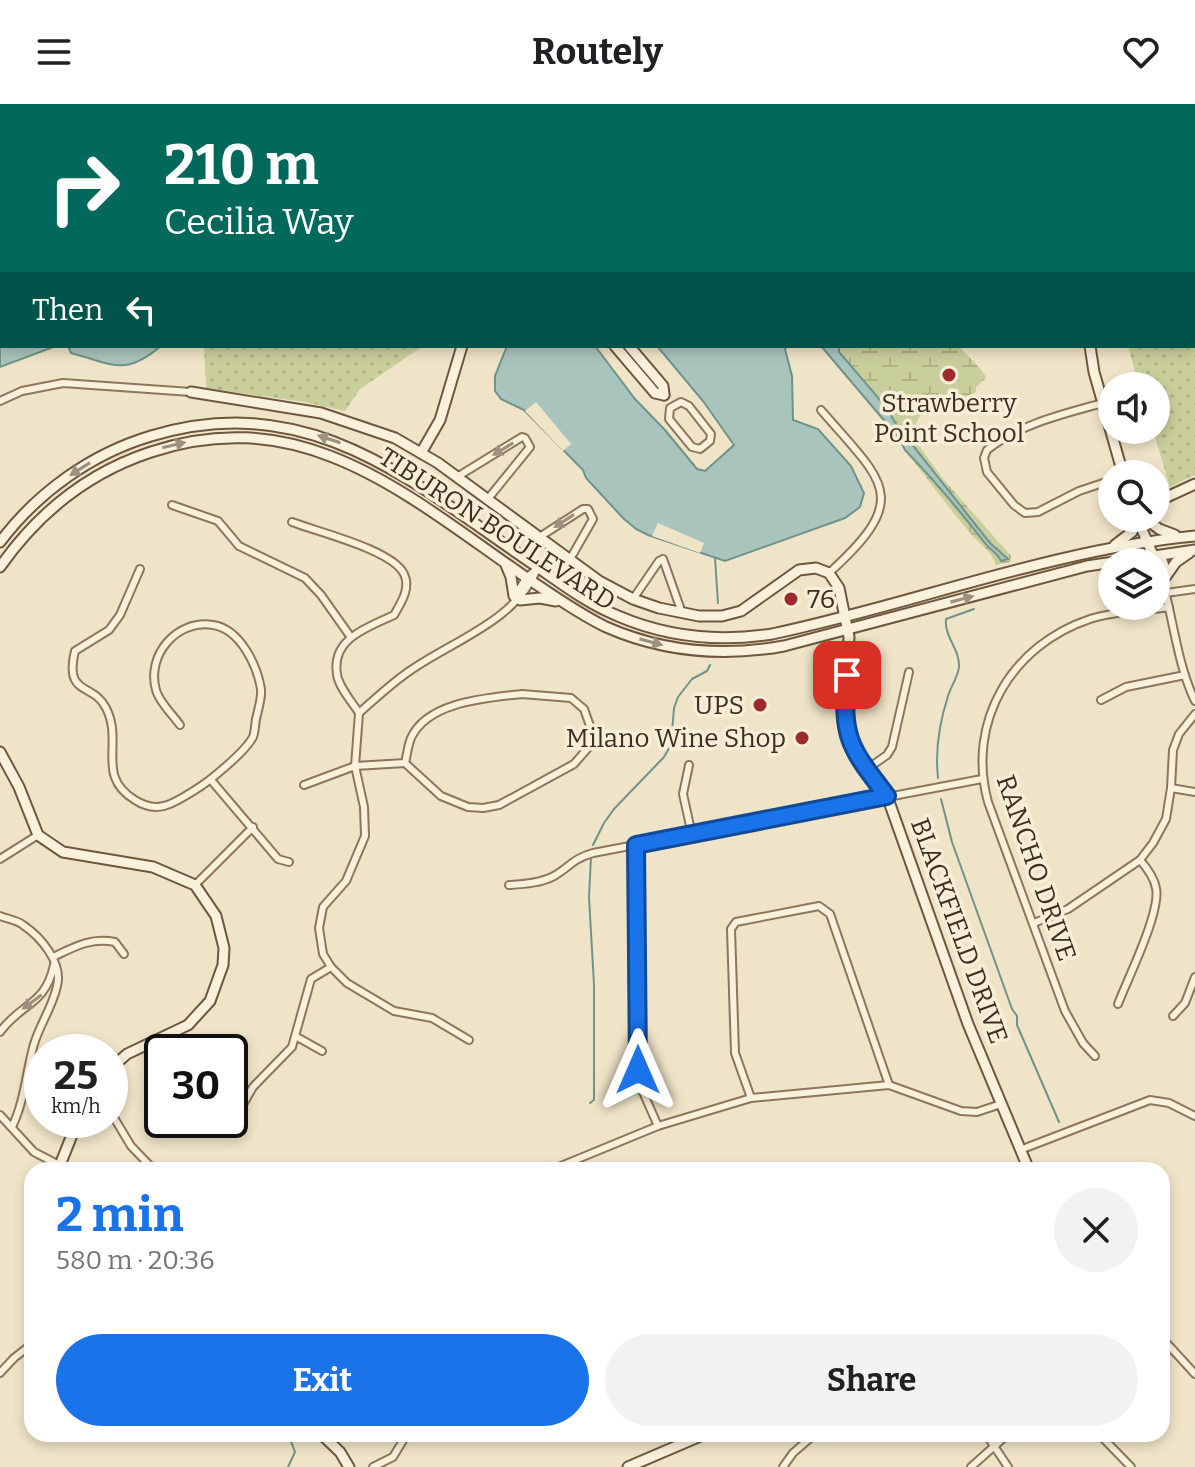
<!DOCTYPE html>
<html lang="en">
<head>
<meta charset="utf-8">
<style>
	:root { --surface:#fff; --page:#f2f2f2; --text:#202124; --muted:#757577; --accent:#1a73e8 }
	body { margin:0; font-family:Bitter,serif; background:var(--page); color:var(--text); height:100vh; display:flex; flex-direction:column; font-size:30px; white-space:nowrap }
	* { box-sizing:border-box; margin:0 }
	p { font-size:26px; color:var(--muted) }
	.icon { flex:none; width:44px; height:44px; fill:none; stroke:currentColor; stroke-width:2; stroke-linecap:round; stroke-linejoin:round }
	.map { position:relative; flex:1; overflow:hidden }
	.sheet { position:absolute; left:24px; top:1058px; width:1146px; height:280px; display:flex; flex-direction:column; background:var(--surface); border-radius:24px; box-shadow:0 4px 12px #0003 }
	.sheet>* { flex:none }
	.guide { position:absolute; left:0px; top:0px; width:1196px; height:244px; box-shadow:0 4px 12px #0003; background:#00695c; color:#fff; overflow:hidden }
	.fabs { position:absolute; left:1098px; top:268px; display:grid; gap:16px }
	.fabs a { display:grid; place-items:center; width:72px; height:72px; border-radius:50%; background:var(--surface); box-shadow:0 4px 12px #0003; font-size:40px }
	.speed { position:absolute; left:24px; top:930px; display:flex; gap:16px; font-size:40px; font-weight:700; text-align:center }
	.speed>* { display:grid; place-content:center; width:104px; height:104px; border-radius:50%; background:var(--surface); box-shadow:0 4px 12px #0003; line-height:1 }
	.speed small { font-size:20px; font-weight:400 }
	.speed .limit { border:4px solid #111; border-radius:12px; background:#fff; color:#111 }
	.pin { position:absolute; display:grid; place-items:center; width:68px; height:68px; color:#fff; margin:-34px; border-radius:16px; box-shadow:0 4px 12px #0006 }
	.me { position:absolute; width:88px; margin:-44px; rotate:0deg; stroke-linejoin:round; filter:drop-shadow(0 0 6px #0008) }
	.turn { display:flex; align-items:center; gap:28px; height:168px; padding:0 32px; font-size:36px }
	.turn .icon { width:104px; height:104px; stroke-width:2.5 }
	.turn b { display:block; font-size:56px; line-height:68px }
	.then { display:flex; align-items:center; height:76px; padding:0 32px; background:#0003; gap:16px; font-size:30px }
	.round { display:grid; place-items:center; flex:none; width:84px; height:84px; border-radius:42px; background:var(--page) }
	.head { display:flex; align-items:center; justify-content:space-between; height:136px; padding:0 32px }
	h1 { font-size:48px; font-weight:700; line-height:60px; color:var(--accent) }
	.primary-button { display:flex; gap:16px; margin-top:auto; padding:16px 32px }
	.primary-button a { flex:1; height:92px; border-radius:48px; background:var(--accent); color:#fff; font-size:32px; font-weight:700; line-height:92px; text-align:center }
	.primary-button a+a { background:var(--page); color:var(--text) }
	header { display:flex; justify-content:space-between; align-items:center; height:104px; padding:0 32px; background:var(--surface); font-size:36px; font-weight:700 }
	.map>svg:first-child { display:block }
	.wetland { fill:url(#wetland-marsh) }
	.park { fill:url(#park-dots) }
	.water { fill:#a9c4bc; stroke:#6f938a; stroke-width:2 }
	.pier { fill:#f0e4c8 }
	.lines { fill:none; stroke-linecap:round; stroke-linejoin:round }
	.stream { stroke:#6f938a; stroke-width:2 }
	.street-casing { stroke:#8d765c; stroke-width:10 }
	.secondary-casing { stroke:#6f573f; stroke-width:13 }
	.street { stroke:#faf1dc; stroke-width:6 }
	.secondary { stroke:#faf1dc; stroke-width:9 }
	.oneway { fill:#9c907e }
	.route-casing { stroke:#114b97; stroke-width:20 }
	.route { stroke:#1a73e8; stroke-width:14 }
	.poi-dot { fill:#9e2a2b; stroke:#f7eed8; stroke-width:3 }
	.labels { text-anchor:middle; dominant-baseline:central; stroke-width:7; stroke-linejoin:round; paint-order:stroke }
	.poi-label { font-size:26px; fill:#3d2e20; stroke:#f7eed8; text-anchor:end }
	.street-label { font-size:26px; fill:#3d2e20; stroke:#f7eed8 }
</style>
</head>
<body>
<header><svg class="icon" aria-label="menu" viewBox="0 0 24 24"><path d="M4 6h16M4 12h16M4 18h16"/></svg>Routely<svg class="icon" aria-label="heart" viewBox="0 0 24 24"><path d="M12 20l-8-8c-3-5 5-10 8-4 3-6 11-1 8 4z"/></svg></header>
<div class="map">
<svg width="1195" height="1363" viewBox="0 0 1195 1363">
	<defs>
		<pattern id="wetland-marsh" width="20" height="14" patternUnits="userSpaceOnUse" patternTransform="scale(2)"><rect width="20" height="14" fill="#c9cf9b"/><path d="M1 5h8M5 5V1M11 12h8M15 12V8" fill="none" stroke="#aeb285"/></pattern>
		<pattern id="park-dots" width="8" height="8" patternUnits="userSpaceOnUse" patternTransform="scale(2)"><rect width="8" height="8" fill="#c9cf9b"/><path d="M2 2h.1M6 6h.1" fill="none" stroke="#aeb285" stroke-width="1.8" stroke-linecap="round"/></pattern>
	</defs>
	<rect width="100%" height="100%" fill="#f0e4c8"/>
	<path class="wetland" d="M839,242H959C966,251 985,267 986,274L976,283V288L919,313L911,331L944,376L1011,452L1010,458L996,461C992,448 981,441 972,431C949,404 927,375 905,346L1001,454L1003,450L990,439L896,320L886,303L839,247Z"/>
	<g class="park">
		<polygon points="1195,169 1195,371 1170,383 1153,326 1156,326 1156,282 1139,282 1128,242 1194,242"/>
		<polygon points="204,242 423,242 360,285 345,307 304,298 206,284"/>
	</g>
	<g class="water">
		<polygon points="0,0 814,0 815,2 2,2 2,242 56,242 0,263"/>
		<path d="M68,242H161C124,273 113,260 71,249Z"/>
		<polygon points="507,242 595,242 635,295 665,326 697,365 705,367 734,341 703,297 657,242 787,242 785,245 792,272 793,316 818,325 851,362 864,389 860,403 845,414 725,457 648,431 636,425 623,414 586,374 583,366 524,306 501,295 495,287 495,272"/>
		<path d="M821,242H839V248L886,303L896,320L990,439L1008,455L1001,457C998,449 990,446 984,438C960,407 933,375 905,346L899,334Z"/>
	</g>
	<g class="pier">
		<polygon points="536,298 571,340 563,347 525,307"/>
		<polygon points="658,419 704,439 700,449 652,432"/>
	</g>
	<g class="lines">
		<g class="stream">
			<polyline points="715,454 718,499"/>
			<path d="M938,674C935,647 940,617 948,592C951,582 958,573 959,563C960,545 944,533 946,515L974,505"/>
			<polyline points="941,695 952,738 1012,905 1017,912 1017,921 1059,1018"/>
			<polyline points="593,741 604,719 614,705 664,653 671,641 674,604 678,593 692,575 707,567 710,561"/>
			<polyline points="590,999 594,996 594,881 589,793 591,753"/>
			<polyline points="288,1363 295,1348 289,1332"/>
		</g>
		<g class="street-casing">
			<g id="street">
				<polyline points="1065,0 1066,2"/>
				<polyline points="1087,0 1089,2"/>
				<polyline points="1194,86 1195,87"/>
				<polyline points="0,297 22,287 63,279 191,288"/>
				<polygon points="681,298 689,302 711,330 710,337 700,345 692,343 669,315 670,304"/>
				<path d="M1103,299C1063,310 1020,320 987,346L984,354L987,368L1014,401L1025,409L1038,408L1079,387L1112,376"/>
				<path d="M821,306C884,379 913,393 829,469"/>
				<polyline points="457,373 522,333 525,334 530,343 487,396"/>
				<polyline points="172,401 218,417 239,442 305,474 321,491 350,532"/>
				<path d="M292,418C318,428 393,446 404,470C411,484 401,499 394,511C369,523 331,534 337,570C338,582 352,598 359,609"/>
				<polyline points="538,434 583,405 588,405 593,415 569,457"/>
				<polyline points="1161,450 1166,463 1165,472"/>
				<path d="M1153,451C1173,497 1173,551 1195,597"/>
				<path d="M140,465L120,511L109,526L75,547C64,593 93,578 106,604C124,639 95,672 135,696C158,711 174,699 195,686C210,677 245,648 253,633C255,628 255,620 256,615C258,606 262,594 261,585C257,561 240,525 213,521C177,515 146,551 156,586C159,598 173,611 180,621"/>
				<polyline points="1166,489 1195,485"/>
				<polyline points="514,493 527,473 537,465"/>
				<polyline points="633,495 659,457 663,455 682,509"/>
				<path d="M522,590L571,594L584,605L590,622L588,644L574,660L499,701L483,704L468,703L441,692L405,659C407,651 408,641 411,634C428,597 488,594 522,590Z"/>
				<polyline points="1101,596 1126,583 1185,571"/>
				<polyline points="689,661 683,690 692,731"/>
				<polyline points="867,665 887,651 892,643 909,568"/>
				<polyline points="211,676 278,755 289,758"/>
				<polyline points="304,681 355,662 405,659"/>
				<polyline points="1171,684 1195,688"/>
				<polyline points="636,741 638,966 643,988 658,1022"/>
				<polyline points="0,755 38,731"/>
				<polyline points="195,781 253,723"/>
				<path d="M509,781C524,780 541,779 554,772C570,763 572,755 593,749L982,675"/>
				<path d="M0,812C7,815 17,816 23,821C41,833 63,859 57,882C53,902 40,920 34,940C26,968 25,996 12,1023"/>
				<polyline points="1034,819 1068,805 1140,756 1153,739 1166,715 1171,684 1173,646 1179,630 1195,610"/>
				<path d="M53,853C74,843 91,833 115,838L124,850"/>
				<path d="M1118,900C1128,874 1161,808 1156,784C1154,773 1147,764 1140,756"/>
				<polyline points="1173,912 1185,899 1195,873"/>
				<path d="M0,928C22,898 45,902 54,861"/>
				<polyline points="297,933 322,947"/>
				<path d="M469,936L432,914L394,907L347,879L331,863L323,850L319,824L323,803L346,777L365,732L364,703L355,662L359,609C376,594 393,578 411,566C456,535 516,517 538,463"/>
				<path d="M1095,952L1083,939L1065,907L988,698C966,617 1012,541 1090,515C1114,507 1143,507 1169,503"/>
				<polyline points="751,994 735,949 731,825 736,818 819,802 830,810 889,981"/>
				<polyline points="241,1004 253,983 292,943 311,875 331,863"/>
				<polyline points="110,1007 131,1042 154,1066"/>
				<polyline points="0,1011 34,1048 59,1061"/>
				<polyline points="1020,1046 1150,996 1169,999 1195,1012"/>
				<polyline points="551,1066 658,1022 751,994 889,981 961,1007 977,1008 1001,1000"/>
				<polyline points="1162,1234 1195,1270"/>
				<polyline points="0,1269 14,1254 32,1240"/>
				<polyline points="986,1330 1008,1363"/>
				<polyline points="1099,1330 1131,1363"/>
				<polyline points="373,1363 393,1353 407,1330"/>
				<polyline points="783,1363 793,1349 815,1330"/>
				<polyline points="971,1363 1008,1330"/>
			</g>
		</g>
		<g class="secondary-casing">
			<g id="secondary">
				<polyline points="968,0 969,2"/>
				<polyline points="1194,109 1195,109"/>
				<polyline points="615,242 655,289 664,291"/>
				<polyline points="629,242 663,282 664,291"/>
				<polyline points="1090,242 1094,268 1123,370"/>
				<polyline points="191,288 321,309 395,334 438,359 599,477 633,495 659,504 699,512 722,512 741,507 799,466 816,464 829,469 839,484 849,533 844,607 848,633 887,692 968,920 1029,1066"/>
				<polyline points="421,349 440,316 462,242"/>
				<polyline points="1156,398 1195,380"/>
				<polyline points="1140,414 1140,421 1153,451"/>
				<polyline points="1147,416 1159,425 1175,431"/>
				<path d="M0,438C38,388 91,350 151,332C312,284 413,379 536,462C562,480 588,500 618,512C667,533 720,538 772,530C914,500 1050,446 1195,432"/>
				<polyline points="1115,441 1132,428 1138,414"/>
				<polyline points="506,461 511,473 514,492"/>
				<path d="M0,463C38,409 87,369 151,348C303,297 408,392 524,472C551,490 577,509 606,523C663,548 723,553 784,542L1087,462L1195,446"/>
				<polyline points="1164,475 1176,458 1189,449"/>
				<polyline points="520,496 540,494 556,497"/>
				<polyline points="0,648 19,683 38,731 63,748 153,763 195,781 216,812 224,844 223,861 210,897 188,921 127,950 110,965"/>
				<polyline points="58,1066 78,1016"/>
				<polyline points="321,1330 340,1348 349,1363"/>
				<polyline points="628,1363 705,1330"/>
			</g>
		</g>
		<use href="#street" class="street"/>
		<use href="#secondary" class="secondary"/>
	</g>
	<defs><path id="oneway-solid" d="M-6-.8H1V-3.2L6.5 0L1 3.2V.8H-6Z" transform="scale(2)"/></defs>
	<g class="oneway">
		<use href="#oneway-solid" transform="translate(329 335) rotate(-162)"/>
		<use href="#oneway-solid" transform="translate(174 341) rotate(-13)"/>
		<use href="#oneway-solid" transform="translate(503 345) rotate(149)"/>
		<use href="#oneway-solid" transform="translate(80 365) rotate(148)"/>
		<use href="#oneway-solid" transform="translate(564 417) rotate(147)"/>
		<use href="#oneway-solid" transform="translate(962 495) rotate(-15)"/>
		<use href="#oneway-solid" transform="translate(651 538) rotate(15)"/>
		<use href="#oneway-solid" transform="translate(32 898) rotate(143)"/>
	</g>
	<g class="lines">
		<g class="route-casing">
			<path id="route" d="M638,966L636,741L887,692C850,644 841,634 847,571"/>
		</g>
		<use href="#route" class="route"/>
	</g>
	<g class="poi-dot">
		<circle cx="949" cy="271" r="8"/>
		<circle cx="791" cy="495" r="8"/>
		<circle cx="760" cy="601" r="8"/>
		<circle cx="802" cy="634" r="8"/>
	</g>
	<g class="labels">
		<g class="poi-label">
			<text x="949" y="299" text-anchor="middle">Strawberry<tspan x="949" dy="30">Point School</tspan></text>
			<text x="807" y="495" text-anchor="start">76</text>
			<text x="744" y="601">UPS</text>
			<text x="786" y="634">Milano Wine Shop</text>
		</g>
		<g class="street-label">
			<text transform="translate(497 425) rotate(33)">TIBURON BOULEVARD</text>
			<text transform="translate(1036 764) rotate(71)">RANCHO DRIVE</text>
			<text transform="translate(959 827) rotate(70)">BLACKFIELD DRIVE</text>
		</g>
	</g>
</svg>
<div class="fabs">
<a><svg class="icon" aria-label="sound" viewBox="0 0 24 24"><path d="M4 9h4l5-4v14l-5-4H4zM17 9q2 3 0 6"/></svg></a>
<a><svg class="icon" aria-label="search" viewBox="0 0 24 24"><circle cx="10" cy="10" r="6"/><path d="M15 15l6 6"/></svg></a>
<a><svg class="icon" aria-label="layers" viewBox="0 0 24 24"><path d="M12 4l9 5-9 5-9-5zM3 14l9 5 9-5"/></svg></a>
</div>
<div class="speed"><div>25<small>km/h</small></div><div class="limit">30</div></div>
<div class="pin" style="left:847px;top:571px;background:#d93025"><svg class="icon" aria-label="arrive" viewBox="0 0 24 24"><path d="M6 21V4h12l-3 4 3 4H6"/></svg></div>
<svg class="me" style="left:638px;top:966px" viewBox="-20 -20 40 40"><path d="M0-17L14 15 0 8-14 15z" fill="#1a73e8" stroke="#fff" stroke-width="4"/></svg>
<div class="guide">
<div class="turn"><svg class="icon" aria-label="right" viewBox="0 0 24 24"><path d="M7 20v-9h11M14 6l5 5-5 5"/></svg><div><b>210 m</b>Cecilia Way</div></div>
<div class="then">Then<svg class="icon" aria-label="left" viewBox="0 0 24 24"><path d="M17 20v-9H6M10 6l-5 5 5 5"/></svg></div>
</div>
<section class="sheet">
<div class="head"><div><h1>2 min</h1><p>580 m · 20:36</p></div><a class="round"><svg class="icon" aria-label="close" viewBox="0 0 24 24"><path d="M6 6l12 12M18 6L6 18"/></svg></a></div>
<div class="primary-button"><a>Exit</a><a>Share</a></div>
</section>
</div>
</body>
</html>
